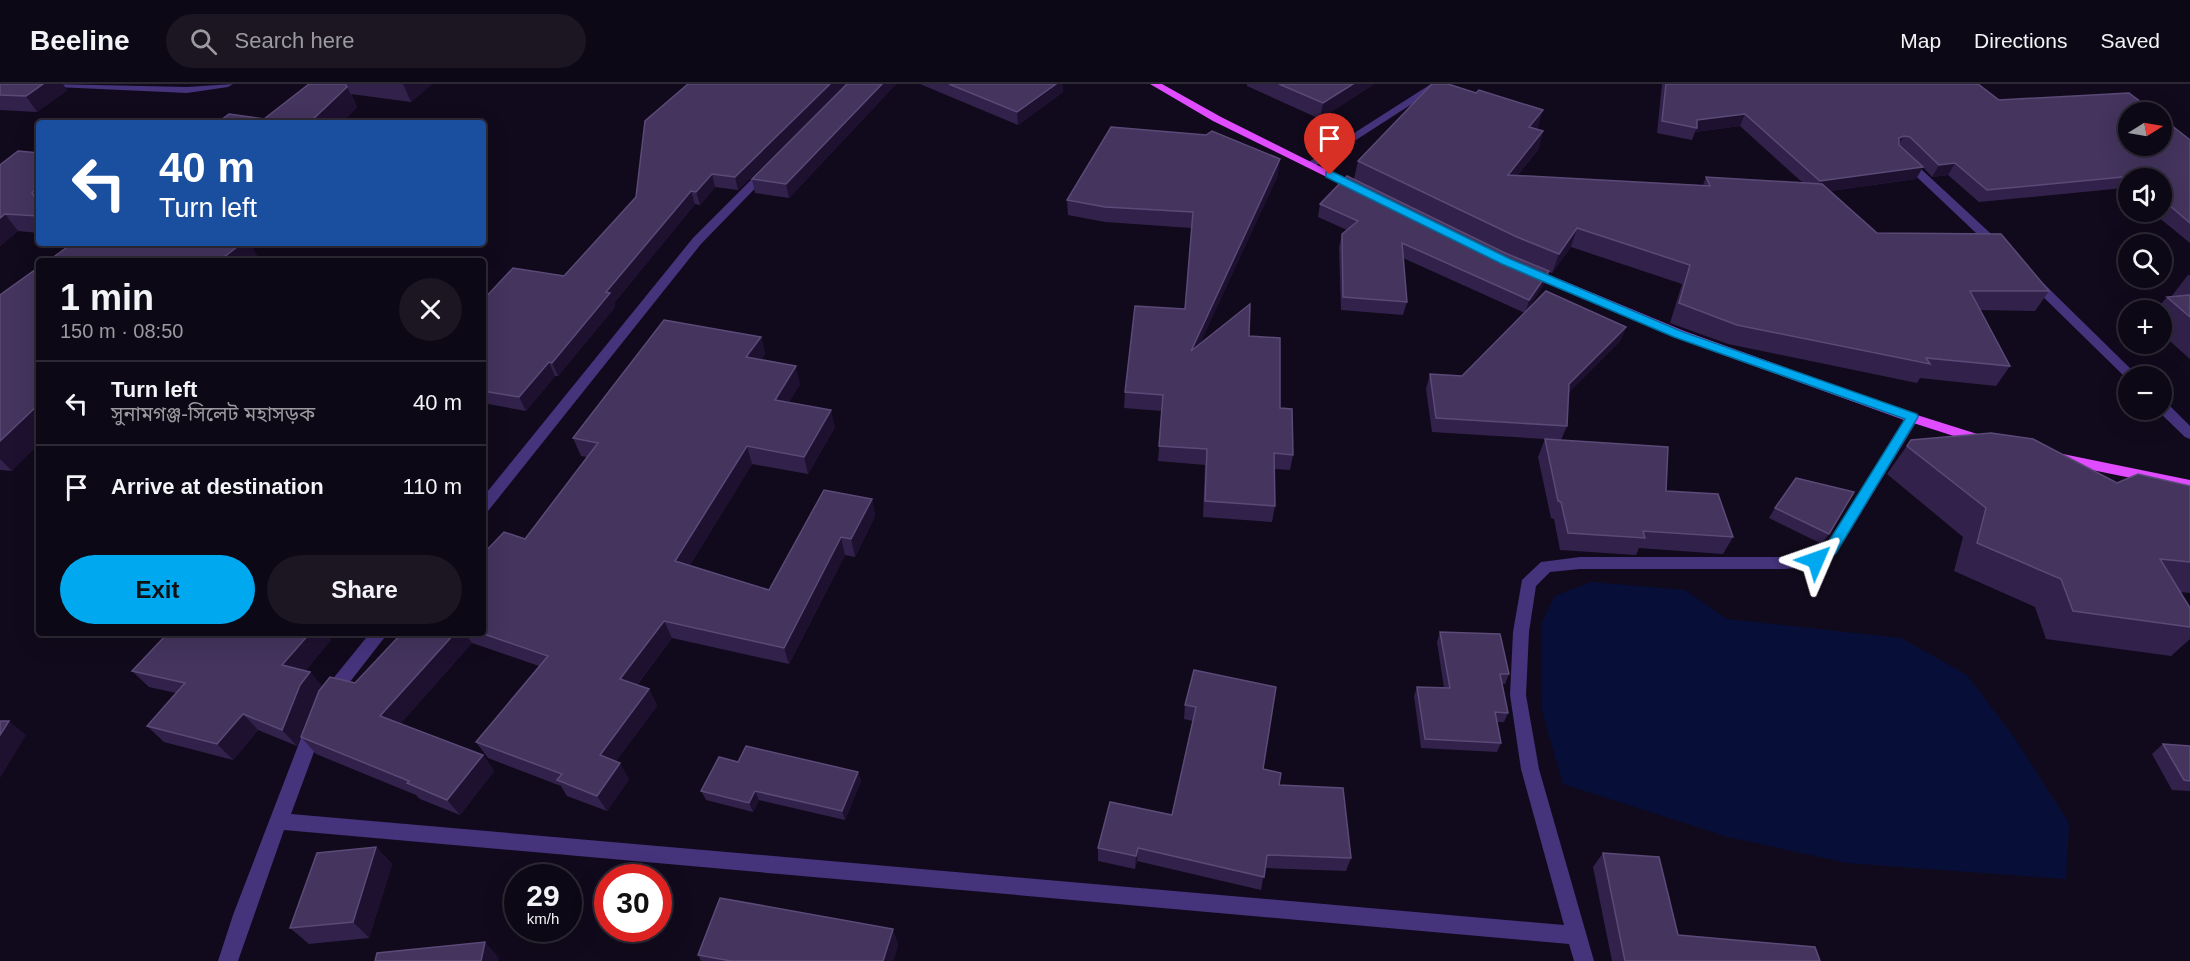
<!DOCTYPE html>
<html lang="en">
<head>
<meta charset="utf-8">
<style>
	:root { --surface:#0d0815; --page:#1b1622; --text:#f1f3f6; --muted:#9a9aa0; --line:#2d2934; --accent:#00a8f0 }
	body { margin:0; font-family:Arial,"Noto Sans Bengali",sans-serif; background:var(--page); color:var(--text); height:100vh; display:flex; flex-direction:column; font-size:22px; white-space:nowrap }
	* { box-sizing:border-box; margin:0 }
	p { font-size:20px; color:var(--muted) }
	.icon { flex:none; width:33px; height:33px; fill:none; stroke:currentColor; stroke-width:2; stroke-linecap:round; stroke-linejoin:round }
	.map { position:relative; flex:1; overflow:hidden }
	.side { position:absolute; left:36px; top:174px; width:450px; height:378px; display:flex; flex-direction:column; background:var(--surface); border-radius:6px; box-shadow:0 6px 24px #0002,0 0 0 2px var(--line) }
	.side>* { flex:none }
	.hud { position:absolute; left:36px; top:36px; width:450px; height:126px; border-radius:6px; box-shadow:0 6px 24px #0002,0 0 0 2px var(--line); background:#1a4fa0; color:#fff; overflow:hidden }
	.needle { width:39px; rotate:79deg }
	.controls { position:absolute; left:2118px; top:18px; display:grid; gap:12px }
	.controls a { display:grid; place-items:center; width:54px; height:54px; border-radius:50%; background:var(--surface); box-shadow:0 6px 24px #0002,0 0 0 2px var(--line); font-size:30px }
	.speed { position:absolute; left:504px; top:780px; display:flex; gap:12px; font-size:30px; font-weight:700; text-align:center }
	.speed>* { display:grid; place-content:center; width:78px; height:78px; border-radius:50%; background:var(--surface); box-shadow:0 6px 24px #0002,0 0 0 2px var(--line); line-height:1 }
	.speed small { font-size:15px; font-weight:400 }
	.speed .limit { border:9px solid #d22; background:#fff; color:#111 }
	.pin { position:absolute; display:grid; place-items:center; width:51px; height:51px; color:#fff; margin:-62px -26px; border-radius:50% 50% 50% 0; rotate:-45deg; box-shadow:0 0 6px #0007 }
	.pin .icon { rotate:45deg }
	.me { position:absolute; width:66px; margin:-33px; rotate:47deg; stroke-linejoin:round; filter:drop-shadow(0 0 4px #0008) }
	.turn { display:flex; align-items:center; gap:21px; height:126px; padding:0 24px; font-size:27px }
	.turn .icon { width:78px; height:78px; stroke-width:2.5 }
	.turn b { display:block; font-size:42px; line-height:51px }
	.round { display:grid; place-items:center; flex:none; width:63px; height:63px; border-radius:32px; background:var(--page) }
	.head { display:flex; align-items:center; justify-content:space-between; height:102px; padding:0 24px }
	h1 { font-size:36px; font-weight:600; line-height:45px }
	.primary-button { display:flex; gap:12px; margin-top:auto; padding:12px 24px }
	.primary-button a { flex:1; height:69px; border-radius:36px; background:var(--accent); color:#111; font-size:24px; font-weight:600; line-height:69px; text-align:center }
	.primary-button a+a { background:var(--page); color:var(--text) }
	ul { padding:0; list-style:none }
	li { display:flex; align-items:center; gap:18px; height:84px; padding:0 24px; border-top:2px solid var(--line) }
	li div { flex:1 }
	li b { display:block; font-size:22px }
	li em { font-style:normal }
	header { display:flex; align-items:center; gap:36px; box-sizing:border-box; height:84px; padding:0 30px; background:var(--surface); border-bottom:2px solid var(--line) }
	header strong { font-size:28px }
	nav { display:flex; gap:33px; margin-inline-start:auto; font-size:21px }
	.search { width:420px; height:54px; background:var(--page); display:flex; align-items:center; gap:15px; box-sizing:border-box; padding:0 21px; border-radius:33px; color:var(--muted); font-size:22px }
	.map>svg:first-child { display:block }
	.water { fill:#070f38 }
	.lines { fill:none; stroke-linecap:round; stroke-linejoin:round }
	.street { fill:#45337c; fill-rule:evenodd }
	.primary { fill:#e04cff; fill-rule:evenodd }
	.wall { fill:#32224b }
	.shaded-wall { fill:#1e1130 }
	.building { fill:#44345e; stroke:#5b4a77; stroke-width:1.5 }
	.route { fill:#00a8f0; stroke:#006d9c; stroke-width:1.5 }
</style>
</head>
<body>
<header>
<strong>Beeline</strong>
<div class="search"><svg class="icon" aria-label="search" viewBox="0 0 24 24"><circle cx="10" cy="10" r="6"/><path d="M15 15l6 6"/></svg>Search here</div>
<nav><a>Map</a><a>Directions</a><a>Saved</a></nav>
</header>
<div class="map">
<svg width="2190" height="877" viewBox="0 0 2190 877">
	<rect width="100%" height="100%" fill="#110a1c"/>
	<polygon class="water" points="1591,498 1685,506 1727,535 1901,554 1967,591 2014,653 2069,739 2066,795 1847,779 1728,753 1563,700 1542,627 1541,540 1555,512"/>
	<g class="lines">
		<g class="street">
			<polygon points="51,0 187,3 233,0 228,3 187,9 56,3"/>
			<polygon points="1431,0 1443,0 1314,83 1306,83 1304,81"/>
			<polygon points="1904,72 1908,73 2002,160 2002,166 1994,166 1900,77 1899,75"/>
			<polygon points="767,83 773,86 771,88 701,160 488,427 483,428 483,413 693,154 763,84"/>
			<polygon points="2033,192 2037,193 2138,292 2128,292 2127,295 2029,199 2027,196 2029,193"/>
			<polygon points="2162,317 2167,319 2190,342 2190,355 2185,353 2157,326 2162,326"/>
			<polygon points="1912,329 1919,334 1836,470 1816,482 1785,485 1580,485 1550,488 1536,502 1529,548 1526,611 1539,685 1594,877 1574,877 1569,860 284,746 238,877 218,877 233,831 306,641 309,636 315,634 321,636 324,641 291,730 1564,841 1521,685 1510,611 1513,548 1522,496 1541,478 1580,473 1785,473 1813,470 1826,462 1907,331"/>
			<polygon points="370,549 388,549 335,617 329,619 323,617 321,612 323,607"/>
		</g>
		<g class="primary">
			<polygon points="1150,0 1162,0 1221,33 1365,105 1359,108 1355,107 1213,37"/>
			<polygon points="1530,183 1684,247 1917,331 1990,354 1992,357 1985,362 1907,337 1674,253 1526,190 1524,187"/>
			<polygon points="2058,369 2190,396 2190,406 2053,378 2051,374 2053,370"/>
		</g>
	</g>
	<g class="wall">
		<polygon points="0,0 63,0 67,6 37,28 0,26"/>
		<polygon points="309,0 432,0 411,18 351,10 357,23 341,39 217,39 264,35"/>
		<polygon points="688,0 846,0 738,106 715,103 700,121 695,120 614,219 615,223 558,292 555,292 526,327 483,319 483,216 564,192 636,113"/>
		<polygon points="847,0 896,0 789,114 755,109 752,95"/>
		<polygon points="920,0 1063,0 1063,8 1018,41"/>
		<polygon points="1247,0 1374,0 1320,35 1247,2"/>
		<polygon points="1662,0 1978,0 1999,16 2190,56 2190,159 2152,128 2162,128 2162,94 2128,94 2128,108 2124,104 1979,118 1948,91 1932,93 1923,83 1916,95 1830,107 1877,149 2049,207 2035,227 1980,226 2010,282 1996,302 1920,294 1917,299 1728,260 1670,239 1682,200 1571,163 1552,189 1549,188 1544,200 1525,229 1626,243 1620,257 1568,309 1567,342 1561,356 1432,348 1426,305 1430,290 1462,292 1525,229 1403,174 1407,218 1403,231 1341,226 1339,163 1342,150 1347,146 1318,133 1320,120 1354,95 1358,77 1538,44 1537,45 1543,47 1538,66 1517,92 1703,101 1706,93 1803,99 1740,42 1695,48 1692,56 1657,49"/>
		<polygon points="39,69 39,149 18,147 0,162 0,81"/>
		<polygon points="1278,91 1200,259 1249,252 1280,324 1293,371 1290,386 1275,385 1275,422 1272,438 1203,433 1205,381 1158,377 1162,327 1124,324 1125,308 1185,225 1192,144 1105,138 1068,131 1067,116"/>
		<polygon points="2188,191 2190,191 2190,275 2162,250 2162,226 2156,226 2167,213 2171,213"/>
		<polygon points="0,211 12,387 0,386"/>
		<polygon points="761,253 765,270 761,276 800,300 789,318 835,343 808,390 752,380 690,481 769,506 872,415 875,432 855,473 845,471 789,580 672,554 637,601 649,605 657,622 616,677 629,695 607,727 567,712 561,702 488,674 476,658 539,582 472,559 400,640 483,671 494,687 460,731 420,715 416,711 316,670 301,653 316,614 314,617 297,662 258,646 233,676 164,658 147,642 176,609 149,603 132,587 167,550 166,549 325,549 331,556 305,587 310,588 322,603 355,599 402,549 483,549 525,455 587,373 581,372 573,354"/>
		<polygon points="1545,355 1666,407 1733,453 1723,470 1639,464 1636,471 1560,466 1554,435 1551,434 1538,373"/>
		<polygon points="1911,356 2117,399 2190,402 2190,509 2180,508 2190,524 2190,555 2171,572 2046,555 2035,523 1954,487 1963,453 1887,390"/>
		<polygon points="1775,424 1829,450 1822,460 1769,434"/>
		<polygon points="1440,548 1509,590 1505,600 1502,600 1508,629 1504,638 1497,638 1501,659 1497,668 1421,664 1414,612 1417,603 1444,604 1437,558"/>
		<polygon points="1194,586 1263,685 1351,774 1346,787 1265,784 1261,806 1137,777 1135,785 1098,777 1098,764 1172,731 1193,637 1184,635 1185,621"/>
		<polygon points="2163,660 2190,662 2190,707 2172,706 2152,670"/>
		<polygon points="738,678 858,688 861,697 845,736 759,716 753,728 706,716 701,707"/>
		<polygon points="376,763 392,780 369,854 309,860 290,844"/>
		<polygon points="1603,769 1678,851 1820,877 1612,877 1593,783"/>
		<polygon points="893,845 898,861 893,877 701,877 698,871"/>
	</g>
	<g class="shaded-wall">
		<polygon points="43,0 63,0 67,6 37,28 26,12"/>
		<polygon points="403,0 432,0 411,18"/>
		<polygon points="830,0 846,0 738,106 735,93"/>
		<polygon points="882,0 896,0 789,114 786,100"/>
		<polygon points="1056,0 1063,0 1063,8 1018,41 1017,28"/>
		<polygon points="1353,0 1374,0 1320,35 1323,19"/>
		<polygon points="347,3 357,23 341,39 309,39"/>
		<polygon points="1543,26 1538,44 1524,62 1529,43"/>
		<polygon points="1745,30 1740,42 1695,48 1697,44 1697,36"/>
		<polygon points="1543,47 1538,66 1502,110 1508,91"/>
		<polygon points="1904,52 1897,64 1899,54"/>
		<polygon points="1280,75 1278,91 1190,282 1191,267"/>
		<polygon points="1955,79 1948,91 1932,93 1939,81"/>
		<polygon points="1923,83 1916,95 1814,109 1820,97"/>
		<polygon points="712,90 715,103 700,121 696,108"/>
		<polygon points="39,103 39,118 32,109"/>
		<polygon points="691,107 695,120 614,219 615,223 558,292 552,279 606,208"/>
		<polygon points="5,130 18,147 0,162 0,134"/>
		<polygon points="1577,144 1571,163 1552,189 1559,170"/>
		<polygon points="242,159 250,159 260,176 259,177 219,177"/>
		<polygon points="1549,187 1544,200 1525,229 1529,216"/>
		<polygon points="1626,243 1620,257 1563,315 1569,300"/>
		<polygon points="761,253 765,270 751,291 746,273"/>
		<polygon points="549,278 555,292 526,327 519,313"/>
		<polygon points="796,282 800,300 780,334 775,316"/>
		<polygon points="39,320 39,360 12,387 0,375 0,357"/>
		<polygon points="831,326 835,343 808,390 804,373"/>
		<polygon points="747,362 752,380 682,494 675,477"/>
		<polygon points="872,415 875,432 855,473 851,455"/>
		<polygon points="841,453 845,471 789,580 784,564"/>
		<polygon points="664,537 672,554 629,611 620,595"/>
		<polygon points="310,549 325,549 331,556 296,598 282,581"/>
		<polygon points="455,549 465,549 472,559 393,648 380,632"/>
		<polygon points="310,588 324,604 314,617 297,662 282,646 300,601"/>
		<polygon points="649,605 657,622 609,687 600,671"/>
		<polygon points="243,630 258,646 233,676 217,660"/>
		<polygon points="9,637 26,651 0,694 0,651"/>
		<polygon points="483,671 494,687 460,731 447,716"/>
		<polygon points="620,679 629,695 607,727 597,712"/>
		<polygon points="858,688 861,697 845,736 842,727"/>
		<polygon points="755,707 759,716 753,728 749,719"/>
		<polygon points="376,763 392,780 369,854 353,838"/>
		<polygon points="1138,764 1137,777 1135,785 1136,772"/>
		<polygon points="893,845 898,861 893,877 883,877"/>
		<polygon points="485,858 499,874 498,877 481,877"/>
	</g>
	<g class="building">
		<polygon points="0,0 43,0 26,12 0,11"/>
		<polygon points="309,0 345,0 347,3 309,39 217,39 229,30 264,35"/>
		<polygon points="688,0 830,0 735,93 712,90 696,108 691,107 606,208 610,209 552,279 549,278 519,313 483,307 483,223 486,219 483,219 483,216 513,184 564,192 636,113 645,37"/>
		<polygon points="847,0 882,0 786,100 752,95"/>
		<polygon points="949,0 1056,0 1017,28"/>
		<polygon points="1279,0 1353,0 1323,19"/>
		<polygon points="1432,0 1448,0 1476,9 1479,6 1543,26 1529,43 1543,47 1508,91 1710,102 1706,93 1822,100 1877,149 2001,150 2049,207 1970,207 2010,282 1926,274 1930,280 1737,241 1679,219 1690,181 1577,144 1559,170 1517,153 1358,77"/>
		<polygon points="1666,0 1978,0 1999,16 2129,9 2154,28 2128,28 2128,62 2162,62 2162,34 2190,56 2190,139 2162,115 2162,94 2136,94 2133,92 1987,106 1955,79 1939,81 1910,53 1904,52 1899,54 1899,61 1923,83 1820,97 1745,30 1697,36 1697,44 1662,37"/>
		<polygon points="1111,43 1206,51 1212,47 1280,75 1191,267 1250,220 1249,252 1280,254 1280,324 1292,325 1293,371 1274,369 1275,422 1205,417 1207,365 1159,362 1163,311 1125,308 1135,222 1185,225 1193,128 1105,123 1067,116"/>
		<polygon points="18,67 39,69 39,103 32,109 39,118 39,132 5,130 0,134 0,81"/>
		<polygon points="1347,92 1505,169 1549,187 1529,216 1402,159 1407,218 1343,213 1342,150 1358,137 1320,120"/>
		<polygon points="73,159 242,159 219,177 48,177"/>
		<polygon points="39,183 39,320 0,357 0,211"/>
		<polygon points="1546,207 1626,243 1569,300 1567,342 1436,334 1430,290 1462,292"/>
		<polygon points="2190,211 2190,233 2167,213"/>
		<polygon points="664,236 761,253 746,273 796,282 775,316 831,326 804,373 747,362 675,477 769,506 824,406 872,415 851,455 841,453 784,564 664,537 620,595 649,605 600,671 620,679 597,712 557,696 562,690 476,658 548,572 481,549 483,549 483,470 504,448 525,455 598,359 573,354"/>
		<polygon points="1991,349 2033,355 2117,399 2138,390 2190,402 2190,478 2160,475 2190,524 2190,543 2073,527 2061,495 1977,459 1986,424 1907,362 1911,356"/>
		<polygon points="1545,355 1668,363 1666,407 1718,410 1733,453 1643,447 1645,454 1568,449 1561,418 1558,417"/>
		<polygon points="1796,394 1854,408 1829,450 1775,424"/>
		<polygon points="1440,548 1500,550 1509,590 1500,590 1508,629 1495,628 1501,659 1425,655 1417,603 1450,604"/>
		<polygon points="168,549 310,549 282,581 310,588 300,601 282,646 243,630 217,660 147,642 185,599 132,587"/>
		<polygon points="402,549 455,549 380,632 483,671 447,716 407,699 409,697 301,653 319,607 330,593 355,599"/>
		<polygon points="1194,586 1276,603 1263,685 1281,689 1279,701 1343,704 1351,774 1267,771 1264,793 1138,764 1136,772 1098,764 1110,718 1172,731 1196,623 1185,621"/>
		<polygon points="0,637 9,637 0,651"/>
		<polygon points="2163,660 2190,662 2190,697 2184,696"/>
		<polygon points="746,662 858,688 842,727 755,707 749,719 701,707 719,673 738,678"/>
		<polygon points="376,763 353,838 290,844 317,769"/>
		<polygon points="1603,769 1659,773 1678,851 1815,863 1820,877 1625,877"/>
		<polygon points="720,814 893,845 883,877 731,877 698,871"/>
		<polygon points="485,858 481,877 375,877 377,869"/>
	</g>
	<polygon class="route" points="1326,88 1333,88 1510,175 1683,248 1917,330 1918,333 1836,469 1821,480 1812,480 1809,476 1826,462 1905,335 1674,253 1502,180 1326,93"/>
</svg>
<div class="controls">
<a><svg class="needle" viewBox="-14 -14 28 28"><path d="M0-13l5 13h-10z" fill="#e53935"/><path d="M0 13l5-13h-10z" fill="#9a9aa0"/></svg></a>
<a><svg class="icon" aria-label="sound" viewBox="0 0 24 24"><path d="M4 9h4l5-4v14l-5-4H4zM17 9q2 3 0 6"/></svg></a>
<a><svg class="icon" aria-label="search" viewBox="0 0 24 24"><circle cx="10" cy="10" r="6"/><path d="M15 15l6 6"/></svg></a>
<a>+</a>
<a>−</a>
</div>
<div class="speed"><div>29<small>km/h</small></div><div class="limit">30</div></div>
<div class="pin" style="left:1330px;top:91px;background:#d93025"><svg class="icon" aria-label="arrive" viewBox="0 0 24 24"><path d="M6 21V4h12l-3 4 3 4H6"/></svg></div>
<svg class="me" style="left:1816px;top:476px" viewBox="-20 -20 40 40"><path d="M0-17L14 15 0 8-14 15z" fill="#00a8f0" stroke="#fff" stroke-width="4"/></svg>
<div class="hud">
<div class="turn"><svg class="icon" aria-label="left" viewBox="0 0 24 24"><path d="M17 20v-9H6M10 6l-5 5 5 5"/></svg><div><b>40 m</b>Turn left</div></div>
</div>
<section class="side">
<div class="head"><div><h1>1 min</h1><p>150 m · 08:50</p></div><a class="round"><svg class="icon" aria-label="close" viewBox="0 0 24 24"><path d="M6 6l12 12M18 6L6 18"/></svg></a></div>
<ul>
<li><svg class="icon" aria-label="left" viewBox="0 0 24 24"><path d="M17 20v-9H6M10 6l-5 5 5 5"/></svg><div><b>Turn left</b><p>সুনামগঞ্জ-সিলেট মহাসড়ক</p></div><em>40 m</em></li>
<li><svg class="icon" aria-label="arrive" viewBox="0 0 24 24"><path d="M6 21V4h12l-3 4 3 4H6"/></svg><div><b>Arrive at destination</b></div><em>110 m</em></li>
</ul>
<div class="primary-button"><a>Exit</a><a>Share</a></div>
</section>
</div>
</body>
</html>
